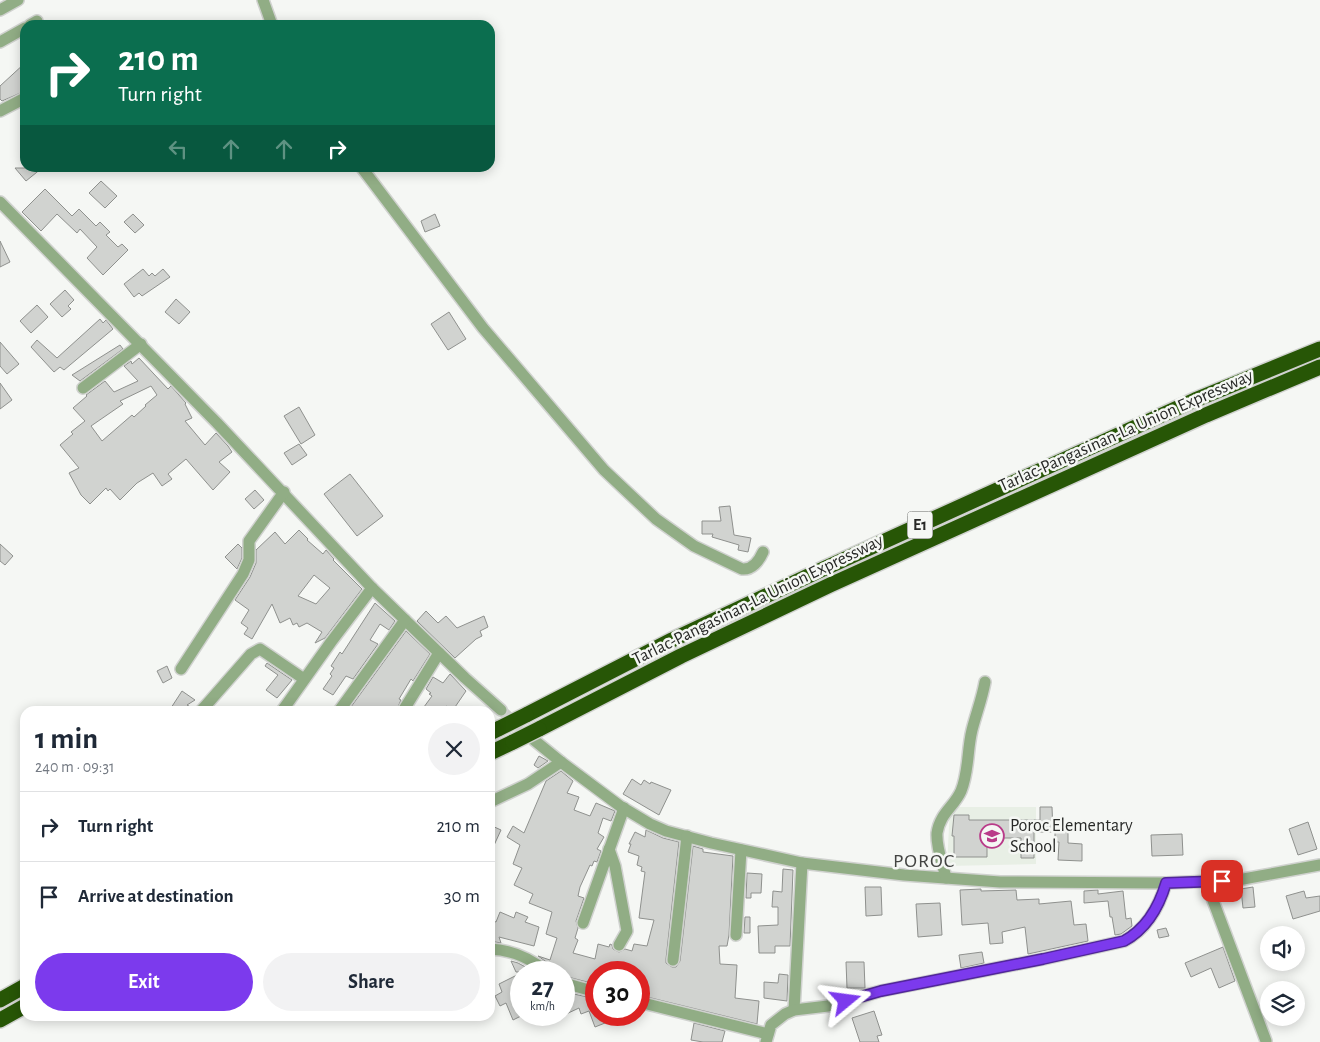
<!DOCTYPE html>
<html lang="en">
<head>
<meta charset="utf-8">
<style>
	:root { --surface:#fff; --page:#f2f2f3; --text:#1f2937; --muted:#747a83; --line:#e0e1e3; --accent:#7c3aed }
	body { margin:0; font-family:"Alegreya Sans",sans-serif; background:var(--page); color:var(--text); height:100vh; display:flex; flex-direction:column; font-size:19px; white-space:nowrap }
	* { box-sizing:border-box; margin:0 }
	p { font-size:16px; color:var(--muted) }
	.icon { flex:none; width:28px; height:28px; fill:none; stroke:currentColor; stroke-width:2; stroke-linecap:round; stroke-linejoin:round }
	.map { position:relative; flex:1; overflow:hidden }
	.details { position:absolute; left:20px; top:706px; width:475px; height:315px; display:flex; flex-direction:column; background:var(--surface); border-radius:15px; box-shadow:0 2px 12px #0003 }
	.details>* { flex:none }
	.guide { position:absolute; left:20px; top:20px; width:475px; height:152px; border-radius:15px; box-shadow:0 2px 12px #0003; background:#0b6e4f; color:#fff; overflow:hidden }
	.tools { position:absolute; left:1260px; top:926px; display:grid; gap:10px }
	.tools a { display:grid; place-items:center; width:45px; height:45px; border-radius:50%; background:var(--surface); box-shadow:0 2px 12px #0003; font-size:25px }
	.speed { position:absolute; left:510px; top:961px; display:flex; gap:10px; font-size:25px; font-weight:700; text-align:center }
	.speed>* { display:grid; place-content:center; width:65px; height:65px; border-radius:50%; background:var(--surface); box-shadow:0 2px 12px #0003; line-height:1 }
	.speed small { font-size:12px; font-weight:400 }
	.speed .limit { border:8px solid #d22; background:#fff; color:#111 }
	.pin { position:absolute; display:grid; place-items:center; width:42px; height:42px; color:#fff; margin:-21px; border-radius:10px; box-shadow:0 2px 8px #0006 }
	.me { position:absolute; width:55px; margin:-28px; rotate:74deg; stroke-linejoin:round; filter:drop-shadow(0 0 4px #0008) }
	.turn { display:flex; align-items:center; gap:18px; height:105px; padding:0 15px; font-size:22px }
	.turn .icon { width:65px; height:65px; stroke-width:2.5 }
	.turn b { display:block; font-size:35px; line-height:42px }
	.lanes { display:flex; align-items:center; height:48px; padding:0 15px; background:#0003; justify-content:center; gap:25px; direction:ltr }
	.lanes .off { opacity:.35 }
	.round { display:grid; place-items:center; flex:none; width:52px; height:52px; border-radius:26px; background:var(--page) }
	.overview { display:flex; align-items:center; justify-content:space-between; height:85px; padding:0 15px }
	h1 { font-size:30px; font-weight:700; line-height:38px }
	.cta { display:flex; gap:10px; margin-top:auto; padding:10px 15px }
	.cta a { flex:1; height:58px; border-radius:30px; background:var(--accent); color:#fff; font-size:20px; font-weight:700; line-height:58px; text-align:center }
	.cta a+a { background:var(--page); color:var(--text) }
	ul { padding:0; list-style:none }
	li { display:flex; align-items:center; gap:15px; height:70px; padding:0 15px; border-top:1px solid var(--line) }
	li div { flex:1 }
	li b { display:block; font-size:19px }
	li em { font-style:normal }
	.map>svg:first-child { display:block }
	.built { fill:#e8efe5 }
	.building { fill:#d1d3d0; stroke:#8f918e; fill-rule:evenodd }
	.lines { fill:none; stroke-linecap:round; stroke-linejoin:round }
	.minor-tunnel { stroke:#cccecb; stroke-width:11; stroke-dasharray:11 5.5; stroke-linecap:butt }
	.minor-casing { stroke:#d0d2cf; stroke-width:14 }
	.highway-casing { stroke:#d0d2cf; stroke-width:18 }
	.minor { stroke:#91ad85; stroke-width:11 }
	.highway { stroke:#275606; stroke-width:15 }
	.highway-bridge-casing { stroke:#d0d2cf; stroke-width:18; stroke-linecap:butt }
	.highway-bridge { stroke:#275606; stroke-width:15 }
	.route-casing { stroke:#51269a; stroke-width:12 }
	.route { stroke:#7c3aed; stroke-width:9 }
	.labels { text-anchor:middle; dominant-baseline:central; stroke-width:5; stroke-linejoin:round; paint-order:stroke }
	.shield { fill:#f5f7f4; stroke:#656664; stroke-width:1 }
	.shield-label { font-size:16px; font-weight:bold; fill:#272826 }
	.street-label { font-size:18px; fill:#272826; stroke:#f5f7f4 }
	.poi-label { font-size:18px; fill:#272826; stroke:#f5f7f4; text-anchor:start }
	.quarter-label { font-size:20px; letter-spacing:1px; fill:#434442; stroke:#f5f7f4 }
</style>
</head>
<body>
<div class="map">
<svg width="1320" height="1042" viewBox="0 0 1320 1042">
	<rect width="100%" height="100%" fill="#f5f7f4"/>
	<polygon class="built" points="950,807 1036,807 1036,864 947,866"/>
	<g class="building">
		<polygon points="25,63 25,91 2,101 0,99 0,86"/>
		<polygon points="15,168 42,168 26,181"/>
		<polygon points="101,181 117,196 105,208 89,193"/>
		<polygon points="45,189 72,216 79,209 96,226 100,222 110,232 106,235 118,247 122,244 128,250 103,275 87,258 97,247 80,229 77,233 57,214 41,231 22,212"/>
		<polygon points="133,214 144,225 135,233 124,222"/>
		<polygon points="435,214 440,226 425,232 421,221"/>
		<polygon points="0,241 10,262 0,267"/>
		<polygon points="143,269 149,276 152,273 155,276 163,269 170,277 142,296 139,293 134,297 124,284"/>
		<polygon points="65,290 74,300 68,306 71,309 62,317 50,304"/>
		<polygon points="176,299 190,312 179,324 165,312"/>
		<polygon points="37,305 48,317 31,333 20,321"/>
		<polygon points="449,312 466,339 448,350 431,324"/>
		<polygon points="100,319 103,323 106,320 113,329 64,370 60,367 54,372 31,347 37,340 57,358"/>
		<polygon points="0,342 19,364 7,374 0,366"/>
		<polygon points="120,345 123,349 80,381 72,375"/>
		<path d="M139,358L168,389L171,386L186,403L185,404L192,418L185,421L205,445L216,433L228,446L232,452L219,462L230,472L213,490L186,459L168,474L172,479L162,486L153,473L137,483L120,500L110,489L108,491L106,488L90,504L81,495L69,473L79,468L60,445L73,434L71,432L85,421L73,408L87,396L86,395L105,381L114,392L138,381L124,366L131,361L132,364ZM151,386L157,395L145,405L146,406L134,417L132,415L102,441L91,426L123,404L120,401Z"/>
		<polygon points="0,383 12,400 0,409"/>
		<polygon points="299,407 315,435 301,444 284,416"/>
		<polygon points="299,444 307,455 292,465 284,453"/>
		<polygon points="350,474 383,516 357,536 324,494"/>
		<polygon points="255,490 264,500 254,509 245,499"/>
		<polygon points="730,506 734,535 751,538 748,552 738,550 739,545 712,537 713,534 702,534 702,521 721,521 719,507"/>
		<path d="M299,530L308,539L307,540L323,554L326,550L334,559L333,560L362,589L325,638L315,643L322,632L307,623L299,627L297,623L293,625L290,618L280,623L272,604L252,639L244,634L248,628L241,623L249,610L235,600L250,577L256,563V550L275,532L285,544ZM314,575L330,588L316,604L298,596Z"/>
		<polygon points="0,544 13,556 5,565 0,561"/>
		<polygon points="238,544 242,548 242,558 237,569 225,557"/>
		<polygon points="375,603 395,621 389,630 380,624 370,640 378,644 353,679 346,676 333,695 323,689 332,676 330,674 334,668 331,666 340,652 342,654"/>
		<polygon points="426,611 438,623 446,616 457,628 484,616 488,627 480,631 482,636 476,639 455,658 417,621"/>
		<polygon points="406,631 430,654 413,681 411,679 399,699 401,700 396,711 348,711"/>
		<polygon points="267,663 292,680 277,698 266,690 278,675 265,666"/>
		<polygon points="167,666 172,678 163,683 157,671"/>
		<polygon points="450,674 466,691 453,710 446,706 442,711 421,711 432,696 429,694 431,693 426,689 433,677 443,683"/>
		<polygon points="182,691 195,700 187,705 194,709 194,711 169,711"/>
		<polygon points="539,756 548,761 538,768 534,765"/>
		<polygon points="561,771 573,781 567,793 579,797 574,810 590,816 596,803 615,811 611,821 603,818 598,833 604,837 597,849 601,851 597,862 594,861 592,866 590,865 580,887 578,896 584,898 576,921 578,928 575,938 578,940 573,953 595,959 598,944 609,947 610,944 612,945 613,949 619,952 625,949 632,951 634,944 647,946 654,920 639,918 645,872 641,871 642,867 637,865 639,856 628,852 631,844 629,844 635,832 645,837 646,830 663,838 679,842 666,959 666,963 672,967 676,967 680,961 693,846 703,849 703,852 733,856 729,935 727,946 719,946 720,964 737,965 735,998 759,1001 757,1024 639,995 639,972 596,972 595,984 564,976 564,972 554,972 552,966 538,956 550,960 557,938 546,934 552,912 529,903 533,894 514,885 522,868 513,864 520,845 507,837 513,826 524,833 546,781"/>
		<polygon points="632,779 641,785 644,780 650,784 651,782 671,790 659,815 623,794"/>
		<polygon points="1040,807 1052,807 1053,832 1034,832 1034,858 1021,858 1021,838 987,838 987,857 954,857 954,836 952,836 954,815 969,815 969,820 1040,820"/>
		<polygon points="1308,822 1317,849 1298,855 1289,829"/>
		<polygon points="490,825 501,830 490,854"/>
		<polygon points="1055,832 1068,832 1068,843 1082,844 1082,861 1058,860 1059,842 1055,842"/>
		<polygon points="1182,834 1183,855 1152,856 1151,835"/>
		<polygon points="783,869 793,870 790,946 775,946 775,953 759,953 758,926 778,925 778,907 772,907 773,891 782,892"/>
		<polygon points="747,873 762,874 761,893 751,893 751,898 746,898"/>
		<polygon points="865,887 881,887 882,915 866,916"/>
		<polygon points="1253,887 1255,907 1243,908 1241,889"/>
		<polygon points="981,889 981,891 1016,890 1017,900 1039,899 1039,904 1071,901 1074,925 1086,924 1088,941 1028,954 1025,927 1002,932 1003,943 990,944 988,923 962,925 960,890"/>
		<polygon points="1098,890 1098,894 1123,891 1126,919 1131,918 1132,926 1121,934 1115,935 1112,917 1110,917 1108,901 1084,903 1084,891"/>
		<polygon points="1304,891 1306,898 1320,896 1320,911 1293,919 1286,896"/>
		<polygon points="940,903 942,935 918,937 916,904"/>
		<polygon points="500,912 514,918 516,912 528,917 525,922 539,927 534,946 499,937 501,943 490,941 490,916 493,921 496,922"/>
		<polygon points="745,917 750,917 750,933 744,933"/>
		<polygon points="1166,928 1169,936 1159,938 1157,930"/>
		<polygon points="1223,947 1235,981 1219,988 1211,968 1191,977 1185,963"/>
		<polygon points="982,952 984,963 961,968 959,955"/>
		<polygon points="511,961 518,963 535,972 516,972"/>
		<polygon points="846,962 864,962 865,988 847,988"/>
		<polygon points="521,973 521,1016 513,1020 506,1003 500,1006 495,996 502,992 499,984"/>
		<polygon points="779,974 788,975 787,1001 764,998 764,982 778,983"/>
		<polygon points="574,994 596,999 596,1015 602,1015 605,1023 595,1027 589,1011 581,1014 579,1008 564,1015 564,1002 568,1000 566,997"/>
		<polygon points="874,1011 882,1035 877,1036 879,1042 860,1042 852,1018"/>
		<polygon points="694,1023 725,1031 722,1042 703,1042 691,1040"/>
	</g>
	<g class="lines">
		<polyline class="minor-tunnel" points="501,710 533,739"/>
		<g class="minor-casing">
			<g id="minor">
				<polyline points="263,0 272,25"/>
				<polyline points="0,10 18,0"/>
				<polyline points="30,25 37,21"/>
				<polyline points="0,42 25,28"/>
				<polyline points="0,111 25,98"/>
				<path d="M362,168L483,328L604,470L656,519L694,546L742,569C752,570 759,561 763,552"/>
				<polyline points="0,202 217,423 372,588 465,678 501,710"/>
				<polyline points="83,388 141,344"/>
				<polyline points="181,669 243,574 249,560 249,541 284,492"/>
				<polyline points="201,711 251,654 260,649 304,679"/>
				<polyline points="282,711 331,642 372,588"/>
				<polyline points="339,711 405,620"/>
				<polyline points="403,711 439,653"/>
				<polyline points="534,740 561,762 620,806 650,824 666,831 711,843 802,863 904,875 1000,882 1166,883 1238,880 1320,865"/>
				<polyline points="490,802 528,784 561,762"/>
				<polyline points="609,849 615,866 627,931 619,945"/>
				<path d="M946,878C943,864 936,848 937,833C940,813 954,807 961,791C969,772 967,750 972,730C976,714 982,699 985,682"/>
				<polyline points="1206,882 1266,1041"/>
				<polyline points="583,923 624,808"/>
				<polyline points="736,935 741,850"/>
				<path d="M490,949C513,950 530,958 547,972"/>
				<polyline points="673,960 687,836"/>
				<polyline points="564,983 596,992"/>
				<polyline points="639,1002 768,1034"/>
				<polyline points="794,1010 802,863"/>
				<path d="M766,1042L771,1025L785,1014L794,1010L828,1006L881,991L1043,959L1124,941C1147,929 1159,907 1166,883"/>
			</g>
		</g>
		<g class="highway-casing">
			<g id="highway">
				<polyline points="526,715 672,640 821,570 1195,400 1320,349"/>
				<polyline points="539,729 681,656 830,585 1206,415 1320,367"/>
				<polyline points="490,733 500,728"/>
				<polyline points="490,753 513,742"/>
				<polyline points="0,1000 25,986"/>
				<polyline points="0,1020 25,1006"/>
			</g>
		</g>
		<use href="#minor" class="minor"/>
		<use href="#highway" class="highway"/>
		<g class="highway-bridge-casing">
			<g id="highway-bridge">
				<polyline points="500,728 526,715"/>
				<polyline points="513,742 539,729"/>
			</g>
		</g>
		<use href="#highway-bridge" class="highway-bridge"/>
	</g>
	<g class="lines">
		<g class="route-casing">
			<path id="route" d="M846,1001L881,991L1043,959L1124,941C1146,929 1159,907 1166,883L1222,881"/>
		</g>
		<use href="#route" class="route"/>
	</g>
	<defs>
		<g id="school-ring" transform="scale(1.25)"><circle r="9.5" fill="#f5f7f4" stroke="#b93b89" stroke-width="1.5"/><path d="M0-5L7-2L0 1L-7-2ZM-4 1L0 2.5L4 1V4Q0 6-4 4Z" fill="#b93b89"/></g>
	</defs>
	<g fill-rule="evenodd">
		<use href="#school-ring" x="992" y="836"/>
	</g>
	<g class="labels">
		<rect class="shield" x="907.5" y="511.5" width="25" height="27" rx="4"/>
		<g class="shield-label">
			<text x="920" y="525">E1</text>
		</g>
		<g class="street-label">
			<text transform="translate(1126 431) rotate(-24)">Tarlac-Pangasinan-La Union Expressway</text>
			<text transform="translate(758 600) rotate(-26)">Tarlac-Pangasinan-La Union Expressway</text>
		</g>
		<g class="poi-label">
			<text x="1010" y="826">Poroc Elementary<tspan x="1010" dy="21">School</tspan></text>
		</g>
		<g class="quarter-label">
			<text x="924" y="861">POROC</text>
		</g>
	</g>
</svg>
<div class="tools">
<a><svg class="icon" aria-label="sound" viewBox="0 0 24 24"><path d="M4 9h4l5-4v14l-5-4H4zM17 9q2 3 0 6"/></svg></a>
<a><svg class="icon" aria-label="layers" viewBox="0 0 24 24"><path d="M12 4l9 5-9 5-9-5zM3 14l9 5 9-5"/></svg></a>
</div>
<div class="speed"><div>27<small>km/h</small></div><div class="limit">30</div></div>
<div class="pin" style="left:1222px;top:881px;background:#d93025"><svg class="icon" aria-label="arrive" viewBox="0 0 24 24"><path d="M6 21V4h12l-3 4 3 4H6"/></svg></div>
<svg class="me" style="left:846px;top:1001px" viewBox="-20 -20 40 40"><path d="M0-17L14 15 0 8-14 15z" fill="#7c3aed" stroke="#fff" stroke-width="4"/></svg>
<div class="guide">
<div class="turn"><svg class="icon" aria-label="right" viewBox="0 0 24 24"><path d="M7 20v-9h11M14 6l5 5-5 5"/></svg><div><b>210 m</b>Turn right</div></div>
<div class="lanes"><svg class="icon off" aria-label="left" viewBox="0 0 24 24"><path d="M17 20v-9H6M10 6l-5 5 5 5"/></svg><svg class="icon off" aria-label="ahead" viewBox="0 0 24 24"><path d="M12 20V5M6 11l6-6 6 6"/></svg><svg class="icon off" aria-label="ahead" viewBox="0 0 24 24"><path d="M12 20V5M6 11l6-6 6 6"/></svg><svg class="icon" aria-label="right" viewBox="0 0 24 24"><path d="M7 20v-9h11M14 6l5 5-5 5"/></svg></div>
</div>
<section class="details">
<div class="overview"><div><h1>1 min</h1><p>240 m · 09:31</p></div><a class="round"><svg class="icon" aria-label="close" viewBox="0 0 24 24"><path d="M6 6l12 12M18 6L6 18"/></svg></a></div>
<ul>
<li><svg class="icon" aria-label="right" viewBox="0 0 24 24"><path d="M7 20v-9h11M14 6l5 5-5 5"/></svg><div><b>Turn right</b></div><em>210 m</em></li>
<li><svg class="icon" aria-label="arrive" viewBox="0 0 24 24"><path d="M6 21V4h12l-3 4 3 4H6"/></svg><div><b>Arrive at destination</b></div><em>30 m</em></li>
</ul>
<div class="cta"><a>Exit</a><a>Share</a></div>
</section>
</div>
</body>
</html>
